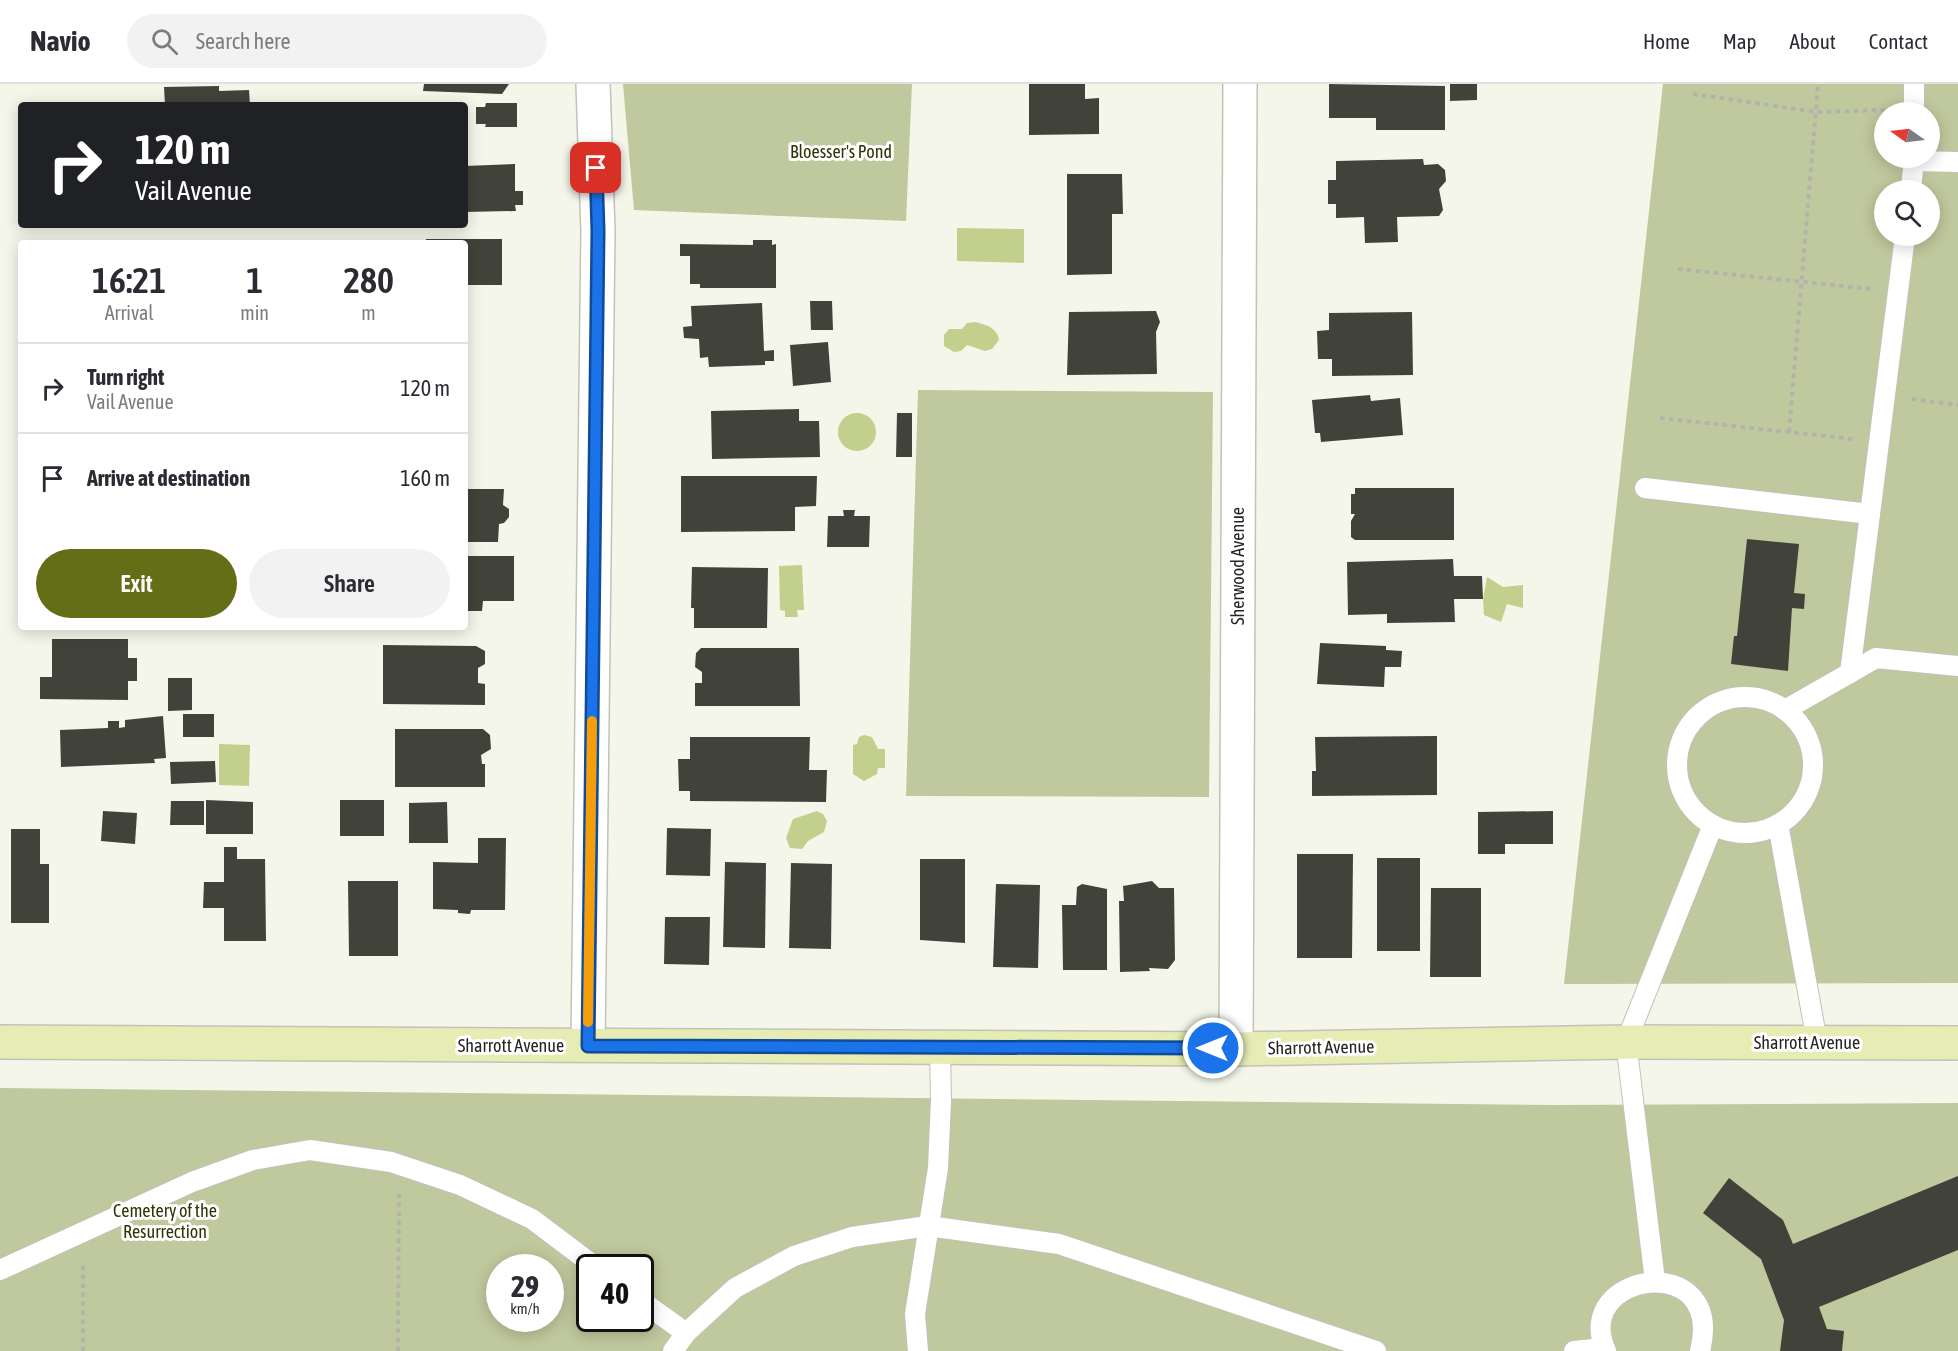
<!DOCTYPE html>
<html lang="en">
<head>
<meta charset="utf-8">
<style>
	:root { --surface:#fff; --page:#f2f2f3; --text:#2b2b33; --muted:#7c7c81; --line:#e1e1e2; --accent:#636e16 }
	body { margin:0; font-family:"Asap Condensed",sans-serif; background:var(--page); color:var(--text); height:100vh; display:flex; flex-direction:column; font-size:22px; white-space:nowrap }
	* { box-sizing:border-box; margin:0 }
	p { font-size:20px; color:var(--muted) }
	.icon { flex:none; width:33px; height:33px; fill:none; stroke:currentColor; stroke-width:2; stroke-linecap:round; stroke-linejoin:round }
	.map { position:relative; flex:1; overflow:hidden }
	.drawer { position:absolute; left:18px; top:156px; width:450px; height:390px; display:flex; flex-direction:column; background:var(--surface); border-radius:6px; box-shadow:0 3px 15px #0003 }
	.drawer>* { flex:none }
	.banner { position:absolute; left:18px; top:18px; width:450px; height:126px; border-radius:6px; box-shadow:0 3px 15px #0003; background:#202124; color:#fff; overflow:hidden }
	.needle { width:39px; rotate:284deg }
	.controls { position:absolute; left:1874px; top:18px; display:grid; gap:12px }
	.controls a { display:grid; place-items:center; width:66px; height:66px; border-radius:50%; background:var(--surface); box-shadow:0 3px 15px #0003; font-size:30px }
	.speed { position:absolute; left:486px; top:1170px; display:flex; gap:12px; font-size:30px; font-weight:700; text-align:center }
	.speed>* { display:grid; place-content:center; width:78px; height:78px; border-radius:50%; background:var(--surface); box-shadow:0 3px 15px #0003; line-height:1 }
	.speed small { font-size:15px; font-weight:400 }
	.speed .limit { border:3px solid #111; border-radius:9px; background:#fff; color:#111 }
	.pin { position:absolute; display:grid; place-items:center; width:51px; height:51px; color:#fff; margin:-26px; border-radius:12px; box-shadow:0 3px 9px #0006 }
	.me { position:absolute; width:66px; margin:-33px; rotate:270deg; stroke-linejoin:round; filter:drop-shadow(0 0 4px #0008) }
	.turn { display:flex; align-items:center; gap:21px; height:126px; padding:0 18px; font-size:27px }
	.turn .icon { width:78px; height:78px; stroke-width:2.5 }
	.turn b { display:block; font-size:42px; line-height:51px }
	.eta { display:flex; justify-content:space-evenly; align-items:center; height:102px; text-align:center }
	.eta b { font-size:36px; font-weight:600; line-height:42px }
	.cta { display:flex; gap:12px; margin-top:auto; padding:12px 18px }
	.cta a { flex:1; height:69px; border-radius:36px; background:var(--accent); color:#fff; font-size:24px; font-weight:600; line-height:69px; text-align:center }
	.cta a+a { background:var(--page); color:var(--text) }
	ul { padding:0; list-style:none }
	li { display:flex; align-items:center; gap:18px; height:90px; padding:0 18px; border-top:2px solid var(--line) }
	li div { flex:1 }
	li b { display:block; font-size:22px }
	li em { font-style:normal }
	header { display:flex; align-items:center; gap:36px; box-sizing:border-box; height:84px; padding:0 30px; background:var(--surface); border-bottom:2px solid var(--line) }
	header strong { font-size:28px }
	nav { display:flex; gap:33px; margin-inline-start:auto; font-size:21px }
	.search { width:420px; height:54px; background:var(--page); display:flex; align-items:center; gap:15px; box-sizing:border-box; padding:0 21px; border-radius:33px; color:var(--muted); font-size:22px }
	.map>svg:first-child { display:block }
	.green { fill:#c0c89d; fill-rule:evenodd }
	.water { fill:#c3cf8c }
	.building { fill:#41433a }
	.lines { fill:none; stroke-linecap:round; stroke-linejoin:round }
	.lane-casing { stroke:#c1c3b8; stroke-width:22 }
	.street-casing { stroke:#c1c3b8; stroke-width:36 }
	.secondary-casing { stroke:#c1c3b8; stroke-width:36 }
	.path { stroke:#b2b4aa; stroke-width:4; stroke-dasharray:4.5 4.5; stroke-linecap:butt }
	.lane { stroke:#fff; stroke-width:20 }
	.street { stroke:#fff; stroke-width:33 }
	.secondary { stroke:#e6ecb3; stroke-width:33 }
	.route-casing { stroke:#114b97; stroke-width:15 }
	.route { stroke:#1a73e8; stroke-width:10 }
	.slow { stroke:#f59e0b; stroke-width:10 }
	.labels { text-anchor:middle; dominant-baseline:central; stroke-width:6; stroke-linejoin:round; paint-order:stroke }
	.park-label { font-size:18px; fill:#2f3500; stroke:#fff }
	.street-label { font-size:18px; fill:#242521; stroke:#fff }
</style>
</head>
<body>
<header>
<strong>Navio</strong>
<div class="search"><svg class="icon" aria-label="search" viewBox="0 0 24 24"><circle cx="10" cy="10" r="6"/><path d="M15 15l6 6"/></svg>Search here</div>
<nav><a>Home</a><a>Map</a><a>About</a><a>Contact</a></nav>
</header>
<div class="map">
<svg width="1958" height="1267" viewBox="0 0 1958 1267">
	<rect width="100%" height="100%" fill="#f4f6ea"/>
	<g class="green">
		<polygon points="623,0 912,0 906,137 634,126"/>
		<path d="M1663,0H1958V899L1564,900ZM1884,28H1929V74H1884ZM1884,106H1929V152H1884Z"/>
		<polygon points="918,306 1213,308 1209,713 906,712"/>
		<path d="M0,1004L1552,1021L1958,1019V1267H0ZM500,1184H550V1234H500ZM590,1184H640V1234H590Z"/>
	</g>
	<g class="water">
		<polygon points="957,144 1024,145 1024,179 957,177"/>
		<path d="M975,238C986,241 997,243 999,256L992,265L985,267L967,261L961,267L954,268L944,262V251L949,245H962L967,239Z"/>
		<circle cx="857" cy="348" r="19"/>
		<polygon points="802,481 804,526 797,526 798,533 785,533 785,527 780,526 779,482"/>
		<polygon points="1487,493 1503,503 1523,501 1523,524 1507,520 1501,538 1484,531 1483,515"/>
		<polygon points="864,651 872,653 878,665 885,665 885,684 878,684 877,690 864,697 853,690 853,661 857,660 859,653"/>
		<polygon points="219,660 250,661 249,702 219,701"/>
		<polygon points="817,727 823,730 827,737 824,748 808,757 802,765 790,764 786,754 793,735"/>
	</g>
	<g class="building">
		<polygon points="424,0 509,0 502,10 423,7"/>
		<polygon points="1029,0 1085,0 1085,15 1099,14 1099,50 1029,51"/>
		<polygon points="1329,0 1445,2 1445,46 1376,46 1376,34 1329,34"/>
		<polygon points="1450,0 1477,0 1477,16 1450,17"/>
		<polygon points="219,2 219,7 249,6 250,21 165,21 164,3"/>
		<polygon points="486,19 517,19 517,43 485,43 486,40 476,40 476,23 485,23"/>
		<polygon points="1423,75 1424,81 1438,80 1445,86 1446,97 1439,105 1443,126 1439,132 1397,133 1398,158 1365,159 1364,133 1336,134 1336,120 1328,120 1328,96 1336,96 1336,77"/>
		<polygon points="515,80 515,107 523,107 523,121 515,121 516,127 465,128 465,82"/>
		<polygon points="1067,90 1122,90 1123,130 1112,130 1112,190 1067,191"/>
		<polygon points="426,155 502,155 502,201 465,201 465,159 426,159"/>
		<polygon points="753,156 772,156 772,161 776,160 776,204 700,204 700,200 690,200 690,172 680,172 680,160 753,161"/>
		<polygon points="810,217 832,217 833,246 811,246"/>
		<polygon points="762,219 764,267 774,266 774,277 765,277 765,281 709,283 708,273 700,274 699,255 684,254 683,243 692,242 691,222"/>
		<polygon points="1156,227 1160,238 1156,248 1157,290 1067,291 1069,228"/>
		<polygon points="1412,228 1413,291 1332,292 1332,275 1318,275 1317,247 1329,246 1329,229"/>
		<polygon points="828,258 831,298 793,302 790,261"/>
		<polygon points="1370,311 1371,317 1400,314 1403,351 1321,358 1320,349 1315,349 1312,316"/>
		<polygon points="799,325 799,337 819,337 820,373 712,375 711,327"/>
		<polygon points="897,329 912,329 912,373 896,373"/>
		<polygon points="681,392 817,392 816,422 795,423 795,447 681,448"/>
		<polygon points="1355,404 1454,404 1454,456 1355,456 1351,453 1351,437 1355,430 1351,430 1351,410 1355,410"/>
		<polygon points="465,405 504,405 503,421 509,425 509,433 504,439 499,440 498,458 465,458"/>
		<polygon points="843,426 855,426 854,432 870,432 869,463 827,463 828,432 844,432"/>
		<polygon points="1747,455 1799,460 1794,509 1805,510 1804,525 1792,524 1788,587 1731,580 1734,552 1737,552"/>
		<polygon points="465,472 514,472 514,517 483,517 482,527 465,527"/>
		<polygon points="1453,475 1454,492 1482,492 1483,515 1454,515 1455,538 1387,539 1387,530 1348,531 1347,478"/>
		<polygon points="692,483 768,484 767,544 694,544 694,524 691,524"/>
		<polygon points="52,555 128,555 128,574 137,574 137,597 128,597 128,616 40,615 40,593 52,593"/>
		<polygon points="1320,559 1386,562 1386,566 1402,567 1401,583 1385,583 1384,603 1317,600"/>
		<polygon points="383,561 476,562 485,567 485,580 478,584 478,599 485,600 485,621 383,620"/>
		<polygon points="701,564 799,564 800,622 695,622 695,599 702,599 702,588 695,583 696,569"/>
		<polygon points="168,594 192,594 192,626 168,627"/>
		<rect x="183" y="630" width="31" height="23"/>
		<polygon points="163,632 166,674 154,675 155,679 61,683 60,646 108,644 108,637 119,637 119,644 125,643 125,636"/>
		<polygon points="395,645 483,645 490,651 491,665 481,671 482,680 485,680 485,703 395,703"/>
		<polygon points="1437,652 1437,711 1312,712 1312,687 1316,687 1315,653"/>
		<polygon points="690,653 810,653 809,686 827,686 826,718 690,717 690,707 679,707 678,675 690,675"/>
		<polygon points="215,677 216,698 171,700 170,678"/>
		<polygon points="206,716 253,718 253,750 206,750"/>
		<rect x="340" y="716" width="44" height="36"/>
		<polygon points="171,717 204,717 204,741 170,741"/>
		<polygon points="447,718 448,759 409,759 409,719"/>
		<polygon points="103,727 137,729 135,760 101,757"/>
		<polygon points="1553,727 1553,760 1505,760 1505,770 1478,770 1478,728"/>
		<polygon points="667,744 711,745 710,792 666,791"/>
		<polygon points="11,745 40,745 40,780 49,780 49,839 11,839"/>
		<polygon points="478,754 506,754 505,826 471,826 470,830 458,829 458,826 433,825 433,778 478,779"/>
		<polygon points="224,763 237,763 237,775 265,775 266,857 224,857 224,824 203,824 204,798 224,798"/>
		<polygon points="1297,770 1353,770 1352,874 1297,874"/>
		<rect x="1377" y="774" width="43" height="93"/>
		<polygon points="920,775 965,775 965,859 920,856"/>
		<polygon points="725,778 766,779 765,864 723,863"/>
		<polygon points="791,779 832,780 831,865 789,864"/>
		<polygon points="348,797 398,797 398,872 349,872"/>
		<polygon points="1152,797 1159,804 1174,804 1175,876 1168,885 1149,884 1150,887 1120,888 1119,817 1124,817 1123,802"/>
		<polygon points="996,800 1040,801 1038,884 993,883"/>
		<polygon points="1082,800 1107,805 1107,886 1063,886 1062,821 1076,821 1077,803"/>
		<polygon points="1431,804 1481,804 1481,893 1430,893"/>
		<polygon points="665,833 710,833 709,881 664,880"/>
		<polygon points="1958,1092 1958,1166 1819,1223 1827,1245 1844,1247 1842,1267 1780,1267 1784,1236 1761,1175 1703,1129 1729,1094 1783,1136 1793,1160"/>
	</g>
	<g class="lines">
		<g class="lane-casing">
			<g id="lane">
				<polyline points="1914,28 1914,0"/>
				<polyline points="1914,77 1958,78"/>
				<polyline points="1911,106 1914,74"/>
				<polyline points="1645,404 1870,430"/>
				<polyline points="1850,589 1905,152"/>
				<circle cx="1745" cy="681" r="68"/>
				<polyline points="1785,626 1876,574 1958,582"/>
				<polyline points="1778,740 1817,958"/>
				<polyline points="0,1186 192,1098 253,1076 310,1066 391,1078 460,1101 532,1135 597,1184"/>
				<polyline points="1655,1197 1626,958 1713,741"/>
				<polyline points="640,1216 686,1249"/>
				<polyline points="673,1267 686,1249 735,1204 794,1172 852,1153 928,1142 1059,1160 1376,1267"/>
				<polyline points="918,1267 915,1230 938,1084 941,1016 940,964"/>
				<polyline points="1574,1267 1604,1264"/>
				<path d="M1606,1267C1570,1188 1726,1164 1700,1267"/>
			</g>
		</g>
		<g class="street-casing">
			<g id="street">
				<polyline points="588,961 598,147 593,0"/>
				<polyline points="1236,965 1240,0"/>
			</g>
		</g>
		<g class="secondary-casing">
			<polyline id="secondary" points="0,958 1236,965 1626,958 1958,959"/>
		</g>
		<g class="path">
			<polyline points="1693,10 1817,28 1886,26"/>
			<polyline points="1678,185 1872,205"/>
			<polyline points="1912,315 1958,321"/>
			<polyline points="1660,334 1853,355"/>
			<polyline points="1789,348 1818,0"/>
			<polyline points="83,1267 83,1178"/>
			<polyline points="398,1267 399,1109"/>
		</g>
		<use href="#lane" class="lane"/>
		<use href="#street" class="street"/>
		<use href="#secondary" class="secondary"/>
	</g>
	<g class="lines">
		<g class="route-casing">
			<polyline id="route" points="596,84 598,147 588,962 1213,964"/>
		</g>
		<use href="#route" class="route"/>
		<polyline class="slow" points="588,938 592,637"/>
	</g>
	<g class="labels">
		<g class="park-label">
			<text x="841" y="67">Bloesser's Pond</text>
			<text x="165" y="1126">Cemetery of the<tspan x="165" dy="21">Resurrection</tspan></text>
		</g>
		<g class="street-label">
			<text transform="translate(1237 482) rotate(-90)">Sherwood Avenue</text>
			<text x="1807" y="958">Sharrott Avenue</text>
			<text x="511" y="961">Sharrott Avenue</text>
			<text transform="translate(1321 963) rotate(-1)">Sharrott Avenue</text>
		</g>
	</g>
</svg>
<div class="controls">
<a><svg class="needle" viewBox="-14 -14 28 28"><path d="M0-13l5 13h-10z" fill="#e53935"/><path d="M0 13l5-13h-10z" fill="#7c7c81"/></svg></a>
<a><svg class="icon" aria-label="search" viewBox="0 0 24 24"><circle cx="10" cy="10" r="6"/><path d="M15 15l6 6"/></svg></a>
</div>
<div class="speed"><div>29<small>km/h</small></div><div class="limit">40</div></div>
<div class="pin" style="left:596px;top:84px;background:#d93025"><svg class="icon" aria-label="arrive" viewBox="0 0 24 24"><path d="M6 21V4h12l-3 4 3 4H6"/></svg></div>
<svg class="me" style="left:1213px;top:964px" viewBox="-20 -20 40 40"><circle r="17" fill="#1a73e8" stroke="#fff" stroke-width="3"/><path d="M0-11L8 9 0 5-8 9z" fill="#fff"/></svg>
<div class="banner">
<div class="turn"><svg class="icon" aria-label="right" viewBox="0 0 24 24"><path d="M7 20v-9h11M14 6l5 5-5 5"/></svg><div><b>120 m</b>Vail Avenue</div></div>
</div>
<section class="drawer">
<div class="eta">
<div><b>16:21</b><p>Arrival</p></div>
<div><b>1</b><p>min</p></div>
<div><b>280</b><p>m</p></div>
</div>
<ul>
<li><svg class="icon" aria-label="right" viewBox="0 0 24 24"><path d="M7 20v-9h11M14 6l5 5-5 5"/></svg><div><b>Turn right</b><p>Vail Avenue</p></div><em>120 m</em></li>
<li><svg class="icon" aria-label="arrive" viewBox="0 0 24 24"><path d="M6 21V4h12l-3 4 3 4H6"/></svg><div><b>Arrive at destination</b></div><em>160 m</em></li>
</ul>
<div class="cta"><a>Exit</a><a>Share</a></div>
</section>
</div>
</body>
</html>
